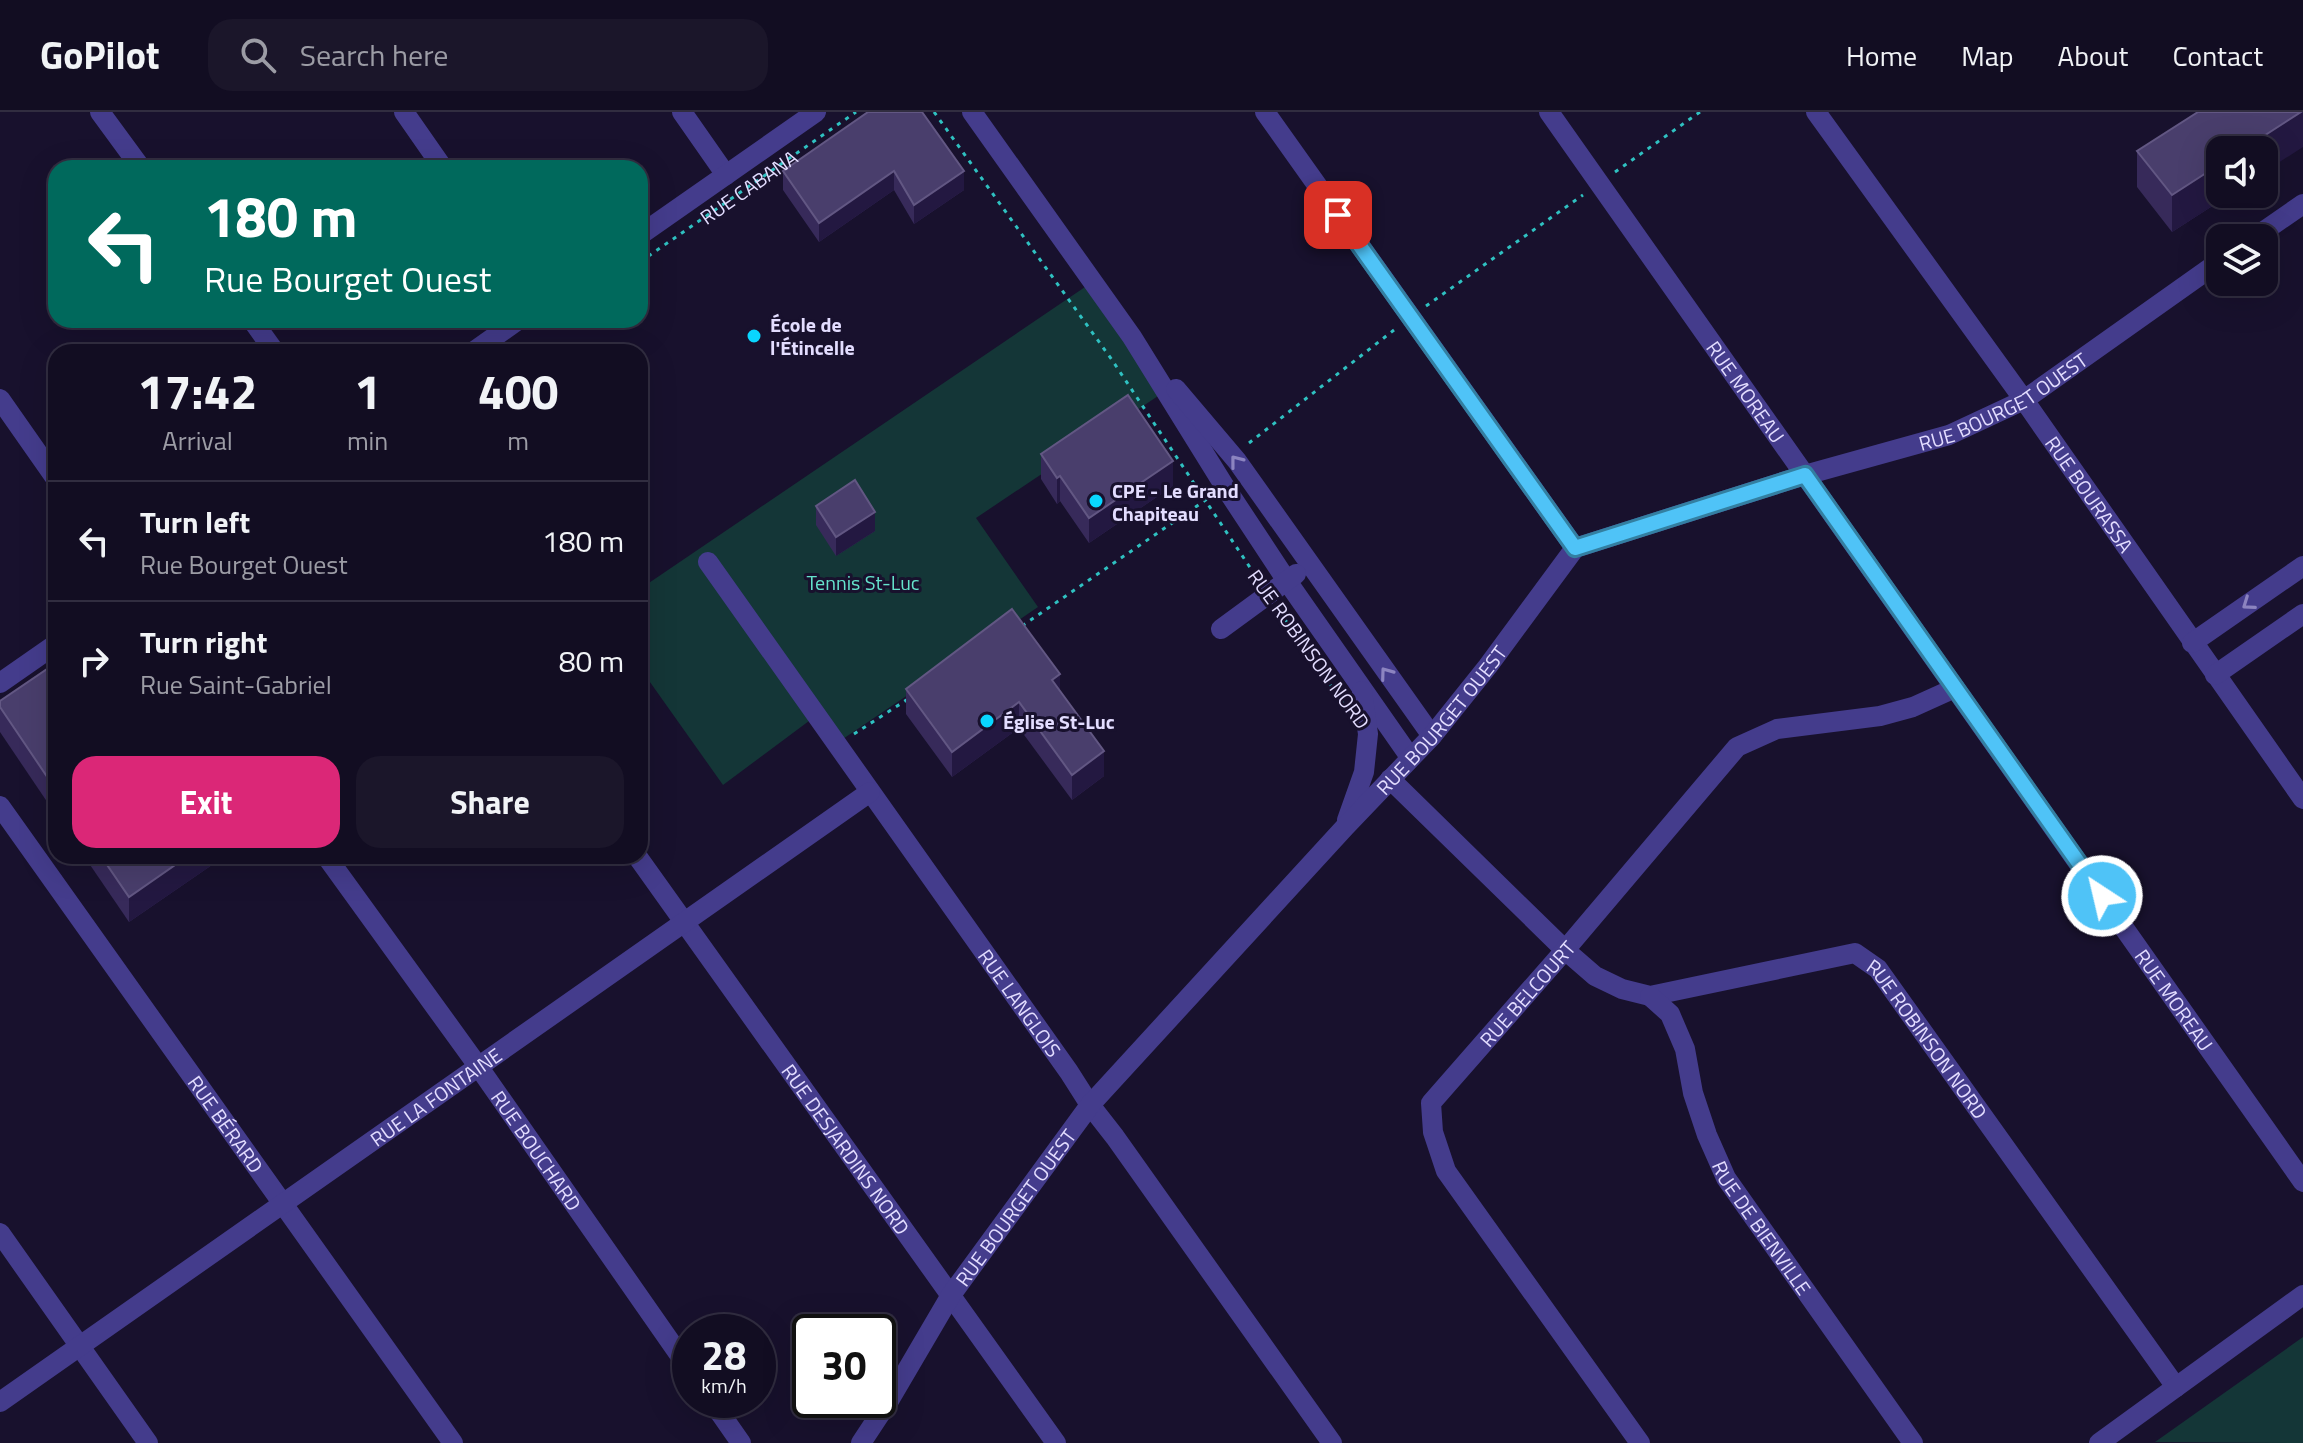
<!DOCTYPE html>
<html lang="en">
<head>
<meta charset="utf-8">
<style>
	:root { --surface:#120d22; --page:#1b162a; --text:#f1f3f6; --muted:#9c9ca5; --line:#312d40; --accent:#db2777 }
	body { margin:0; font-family:"Titillium Web",sans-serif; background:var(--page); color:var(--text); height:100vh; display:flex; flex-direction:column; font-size:30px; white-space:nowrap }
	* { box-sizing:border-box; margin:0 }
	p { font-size:26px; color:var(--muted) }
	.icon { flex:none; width:44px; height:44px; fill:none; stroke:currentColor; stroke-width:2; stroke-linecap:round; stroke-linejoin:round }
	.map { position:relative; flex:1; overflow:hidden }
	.drawer { position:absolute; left:48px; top:232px; width:600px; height:520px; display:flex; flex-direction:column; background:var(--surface); border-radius:24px; box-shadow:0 8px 32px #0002,0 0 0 2px var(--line) }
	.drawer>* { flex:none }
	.guide { position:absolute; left:48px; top:48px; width:600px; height:168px; border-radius:24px; box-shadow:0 8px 32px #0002,0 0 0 2px var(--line); background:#00695c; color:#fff; overflow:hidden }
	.fabs { position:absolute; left:2206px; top:24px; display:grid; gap:16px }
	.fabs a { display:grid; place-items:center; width:72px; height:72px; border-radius:16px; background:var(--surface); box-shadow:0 8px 32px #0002,0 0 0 2px var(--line); font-size:40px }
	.speed { position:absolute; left:672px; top:1202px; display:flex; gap:16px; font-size:40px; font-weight:700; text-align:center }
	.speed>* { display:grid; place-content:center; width:104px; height:104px; border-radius:50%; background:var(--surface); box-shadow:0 8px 32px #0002,0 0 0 2px var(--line); line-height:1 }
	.speed small { font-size:20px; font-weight:400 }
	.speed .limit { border:4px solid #111; border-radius:12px; background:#fff; color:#111 }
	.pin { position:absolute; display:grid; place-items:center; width:68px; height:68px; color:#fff; margin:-34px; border-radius:16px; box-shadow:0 4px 12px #0006 }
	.me { position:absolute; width:88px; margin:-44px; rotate:325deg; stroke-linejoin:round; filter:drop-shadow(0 0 6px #0008) }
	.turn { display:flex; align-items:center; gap:28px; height:168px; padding:0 24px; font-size:36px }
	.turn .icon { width:104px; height:104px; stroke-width:2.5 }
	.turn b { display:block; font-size:56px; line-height:68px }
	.eta { display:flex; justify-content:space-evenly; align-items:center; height:136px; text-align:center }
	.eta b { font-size:48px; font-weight:700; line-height:56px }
	.button { display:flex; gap:16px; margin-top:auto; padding:16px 24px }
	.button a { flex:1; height:92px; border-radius:24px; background:var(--accent); color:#fff; font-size:32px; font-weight:700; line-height:92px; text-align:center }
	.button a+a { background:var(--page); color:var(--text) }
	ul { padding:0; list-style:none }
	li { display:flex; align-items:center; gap:24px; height:120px; padding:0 24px; border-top:2px solid var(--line) }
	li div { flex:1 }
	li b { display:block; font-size:30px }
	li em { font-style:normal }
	header { display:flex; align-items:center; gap:48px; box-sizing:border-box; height:112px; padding:0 40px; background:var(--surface); border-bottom:2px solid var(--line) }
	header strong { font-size:38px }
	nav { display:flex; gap:44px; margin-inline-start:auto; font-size:28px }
	.search { width:560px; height:72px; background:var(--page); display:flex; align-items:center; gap:20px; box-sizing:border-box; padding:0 28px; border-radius:24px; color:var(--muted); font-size:30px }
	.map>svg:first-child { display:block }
	.green { fill:#143637 }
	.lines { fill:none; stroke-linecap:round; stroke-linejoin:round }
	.path { stroke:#2fc1c1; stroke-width:3; stroke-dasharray:4 6; stroke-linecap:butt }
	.minor { stroke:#443c8c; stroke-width:20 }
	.wall { fill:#372a5a }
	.shaded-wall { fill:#231841 }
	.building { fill:#493e6c; stroke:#625783; stroke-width:2 }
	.oneway { stroke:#8c84c0 }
	.route-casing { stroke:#337fa1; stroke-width:20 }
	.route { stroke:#4fc3f7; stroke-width:14 }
	.poi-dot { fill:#09d6ff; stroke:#18112d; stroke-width:3 }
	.labels { text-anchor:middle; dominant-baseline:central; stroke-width:6; stroke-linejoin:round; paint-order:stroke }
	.street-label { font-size:20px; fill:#e3ddff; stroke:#18112d }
	.poi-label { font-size:20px; font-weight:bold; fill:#e3ddff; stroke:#18112d; text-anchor:start }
	.park-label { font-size:20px; fill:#65e3cc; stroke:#18112d }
</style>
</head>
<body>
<header>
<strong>GoPilot</strong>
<div class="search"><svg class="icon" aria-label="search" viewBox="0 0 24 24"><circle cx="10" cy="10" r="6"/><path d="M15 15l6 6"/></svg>Search here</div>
<nav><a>Home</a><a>Map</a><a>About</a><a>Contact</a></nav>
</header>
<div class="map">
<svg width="2303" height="1331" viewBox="0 0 2303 1331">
	<rect width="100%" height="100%" fill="#18112d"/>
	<g class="green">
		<polygon points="1085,175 1161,282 976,406 1038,495 834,633 813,606 723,673 640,556 640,477"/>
		<polygon points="2303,1225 2303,1331 2155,1330"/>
	</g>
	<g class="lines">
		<g class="path">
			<polyline points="934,0 1112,248 1257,466"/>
			<polyline points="1615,60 1700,0"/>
			<path id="s1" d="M640,150L856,0"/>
			<polyline points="1426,194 1583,83"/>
			<polyline points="549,208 552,212 557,208"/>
			<polyline points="1249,331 1394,218"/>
			<polyline points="1279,499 1343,591"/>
			<polyline points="1022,514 1210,385"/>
			<polyline points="854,622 908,587"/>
		</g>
		<g class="minor">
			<polyline points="100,0 141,56"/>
			<polyline points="404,0 443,56"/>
			<polyline points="682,0 726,63"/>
			<polyline points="972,0 1132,225 1225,375 1287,469 1410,645"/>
			<polyline points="1265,0 1575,436"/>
			<path id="s2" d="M1549,0L2303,1070"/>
			<path id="s3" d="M1816,0L2024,288L2303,687"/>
			<polyline points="640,123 816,0"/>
			<polyline points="2254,126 2303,92"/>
			<polyline points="252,208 275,240"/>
			<polyline points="473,240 518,208"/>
			<polyline points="1176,277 1237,349 1432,624"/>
			<polyline points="0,287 56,367"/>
			<path id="s4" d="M708,450L1069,960L1090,993L1115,1025L1332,1331"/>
			<polyline points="1221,517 1296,462"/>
			<polyline points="2192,531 2303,454"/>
			<polyline points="2215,563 2303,502"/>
			<polyline points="0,571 56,532"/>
			<path id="s5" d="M1390,667L1565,838L1595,864L1622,877L1650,884L1855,841L1878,857L2176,1275"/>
			<path id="s6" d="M0,694L453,1331"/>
			<polyline points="1347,708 1364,660 1368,622 1362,579"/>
			<path id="s7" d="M326,744L478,954L690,1258"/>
			<path id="s8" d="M637,744L1056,1331"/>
			<path id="s9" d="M1650,884L1670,902L1685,937L1693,981L1707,1023L1726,1066L1913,1331"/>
			<polyline points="0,1121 148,1331"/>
			<polyline points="711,1288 741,1331"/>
			<path id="s10" d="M0,1290L870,680"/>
			<path id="s11" d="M861,1331L890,1287L951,1183L1090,993L1345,715L1432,624L1488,554L1575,436L1805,363L1949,323L2024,288L2220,149"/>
			<path id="s12" d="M1640,1331L1446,1059L1433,1020L1431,991L1565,838L1737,635L1777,617L1880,604L1913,595L1955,576"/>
			<polyline points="2099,1331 2303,1183"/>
		</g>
	</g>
	<g class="wall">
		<polygon points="868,0 964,78 914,112 894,78 819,130 783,78 783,59"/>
		<polygon points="2137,39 2220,82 2231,82 2172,120 2137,75"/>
		<polygon points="1041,342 1173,374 1089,431 1060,389 1057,392 1041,367"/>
		<polygon points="816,394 875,419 836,444 816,413"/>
		<polygon points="56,551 56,703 0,620 0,589"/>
		<polygon points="906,577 1060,579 1104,664 1072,688 1019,616 952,665 906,602"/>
		<polygon points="84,744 225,744 129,810"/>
	</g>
	<g class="shaded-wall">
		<polygon points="2301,0 2303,0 2303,35 2264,60 2264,38 2242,38"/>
		<polygon points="2220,52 2220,82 2231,82 2172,120 2172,83"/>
		<polygon points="894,59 894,78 819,130 819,111"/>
		<polygon points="964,59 964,78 914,112 914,93"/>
		<polygon points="1173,349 1173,374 1089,431 1089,406"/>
		<polygon points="1060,364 1060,389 1057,392 1057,366"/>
		<polygon points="875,400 875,419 836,444 836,425"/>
		<polygon points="1060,562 1060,587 1052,568"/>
		<polygon points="1019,590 1019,616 952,665 952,640"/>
		<polygon points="1104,639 1104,664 1072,688 1072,663"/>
		<polygon points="188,744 225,744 129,810 129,785"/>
	</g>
	<g class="building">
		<polygon points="868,0 922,0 964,59 914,93 894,59 819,111 783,59"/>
		<polygon points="2198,0 2301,0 2242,38 2220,38 2220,52 2172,83 2137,39"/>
		<polygon points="1128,283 1173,349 1089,406 1060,364 1057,366 1041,342"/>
		<polygon points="855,368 875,400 836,425 816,394"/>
		<polygon points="1012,497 1060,562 1052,568 1104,639 1072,663 1019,590 952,640 906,577"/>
		<polygon points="56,551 56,678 0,595 0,589"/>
		<polygon points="101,744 188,744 129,785"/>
	</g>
	<defs><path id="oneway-chevron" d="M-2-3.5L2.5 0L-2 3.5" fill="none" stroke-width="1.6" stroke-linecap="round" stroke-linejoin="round" transform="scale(2)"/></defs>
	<g class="oneway">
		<use href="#oneway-chevron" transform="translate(1236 349) rotate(-128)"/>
		<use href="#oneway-chevron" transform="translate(2248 492) rotate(145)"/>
		<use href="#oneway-chevron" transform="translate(1386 561) rotate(-126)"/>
	</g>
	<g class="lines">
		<g class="route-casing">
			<polyline id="route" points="1338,103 1575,436 1805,363 2102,784"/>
		</g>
		<use href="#route" class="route"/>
	</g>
	<g class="poi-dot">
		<circle cx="754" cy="224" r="8"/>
		<circle cx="1096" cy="389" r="8"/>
		<circle cx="987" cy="609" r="8"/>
	</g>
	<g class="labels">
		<g class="street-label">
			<text stroke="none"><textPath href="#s1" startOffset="132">RUE CABANA</textPath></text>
			<text stroke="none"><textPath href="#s2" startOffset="342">RUE MOREAU</textPath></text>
			<text stroke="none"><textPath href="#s11" startOffset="1602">RUE BOURGET OUEST</textPath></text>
			<text stroke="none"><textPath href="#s3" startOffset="470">RUE BOURASSA</textPath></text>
			<text transform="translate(1309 537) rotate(54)">RUE ROBINSON NORD</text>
			<text stroke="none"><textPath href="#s11" startOffset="930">RUE BOURGET OUEST</textPath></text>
			<text stroke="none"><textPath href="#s12" startOffset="550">RUE BELCOURT</textPath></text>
			<text stroke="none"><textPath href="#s2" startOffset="1086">RUE MOREAU</textPath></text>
			<text stroke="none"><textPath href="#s4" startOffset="540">RUE LANGLOIS</textPath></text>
			<text stroke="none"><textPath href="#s5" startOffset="666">RUE ROBINSON NORD</textPath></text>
			<text stroke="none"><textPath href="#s10" startOffset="532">RUE LA FONTAINE</textPath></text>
			<text stroke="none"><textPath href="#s6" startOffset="390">RUE BÉRARD</textPath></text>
			<text stroke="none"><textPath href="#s8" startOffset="360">RUE DESJARDINS NORD</textPath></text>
			<text stroke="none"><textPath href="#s7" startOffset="362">RUE BOUCHARD</textPath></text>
			<text stroke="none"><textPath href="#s11" startOffset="282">RUE BOURGET OUEST</textPath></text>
			<text stroke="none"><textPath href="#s9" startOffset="262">RUE DE BIENVILLE</textPath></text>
		</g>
		<g class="poi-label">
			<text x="770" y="212">École de<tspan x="770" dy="23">l'Étincelle</tspan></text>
			<text x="1112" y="378">CPE - Le Grand<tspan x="1112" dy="23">Chapiteau</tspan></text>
			<text x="1003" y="609">Église St-Luc</text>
		</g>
		<g class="park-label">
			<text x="863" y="470">Tennis St-Luc</text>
		</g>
	</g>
</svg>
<div class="fabs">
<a><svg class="icon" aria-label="sound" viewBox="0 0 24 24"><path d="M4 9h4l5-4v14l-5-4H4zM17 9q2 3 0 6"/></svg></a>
<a><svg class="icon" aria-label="layers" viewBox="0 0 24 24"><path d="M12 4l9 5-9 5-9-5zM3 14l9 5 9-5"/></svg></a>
</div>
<div class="speed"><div>28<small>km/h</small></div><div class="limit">30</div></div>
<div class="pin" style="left:1338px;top:103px;background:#d93025"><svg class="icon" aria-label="arrive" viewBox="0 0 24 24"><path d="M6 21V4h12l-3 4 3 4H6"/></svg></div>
<svg class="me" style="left:2102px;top:784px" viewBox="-20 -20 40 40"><circle r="17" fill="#4fc3f7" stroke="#fff" stroke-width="3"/><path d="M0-11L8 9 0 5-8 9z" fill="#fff"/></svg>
<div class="guide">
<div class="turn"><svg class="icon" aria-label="left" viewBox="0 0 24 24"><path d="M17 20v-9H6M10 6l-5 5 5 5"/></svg><div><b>180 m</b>Rue Bourget Ouest</div></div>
</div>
<section class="drawer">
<div class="eta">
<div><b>17:42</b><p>Arrival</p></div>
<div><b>1</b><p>min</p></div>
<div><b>400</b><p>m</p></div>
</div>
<ul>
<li><svg class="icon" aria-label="left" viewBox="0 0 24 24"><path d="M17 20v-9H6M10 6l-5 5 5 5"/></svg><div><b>Turn left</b><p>Rue Bourget Ouest</p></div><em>180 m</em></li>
<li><svg class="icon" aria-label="right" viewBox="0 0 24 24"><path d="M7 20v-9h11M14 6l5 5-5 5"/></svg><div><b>Turn right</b><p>Rue Saint-Gabriel</p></div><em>80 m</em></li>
</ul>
<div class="button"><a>Exit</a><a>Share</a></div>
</section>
</div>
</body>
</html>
